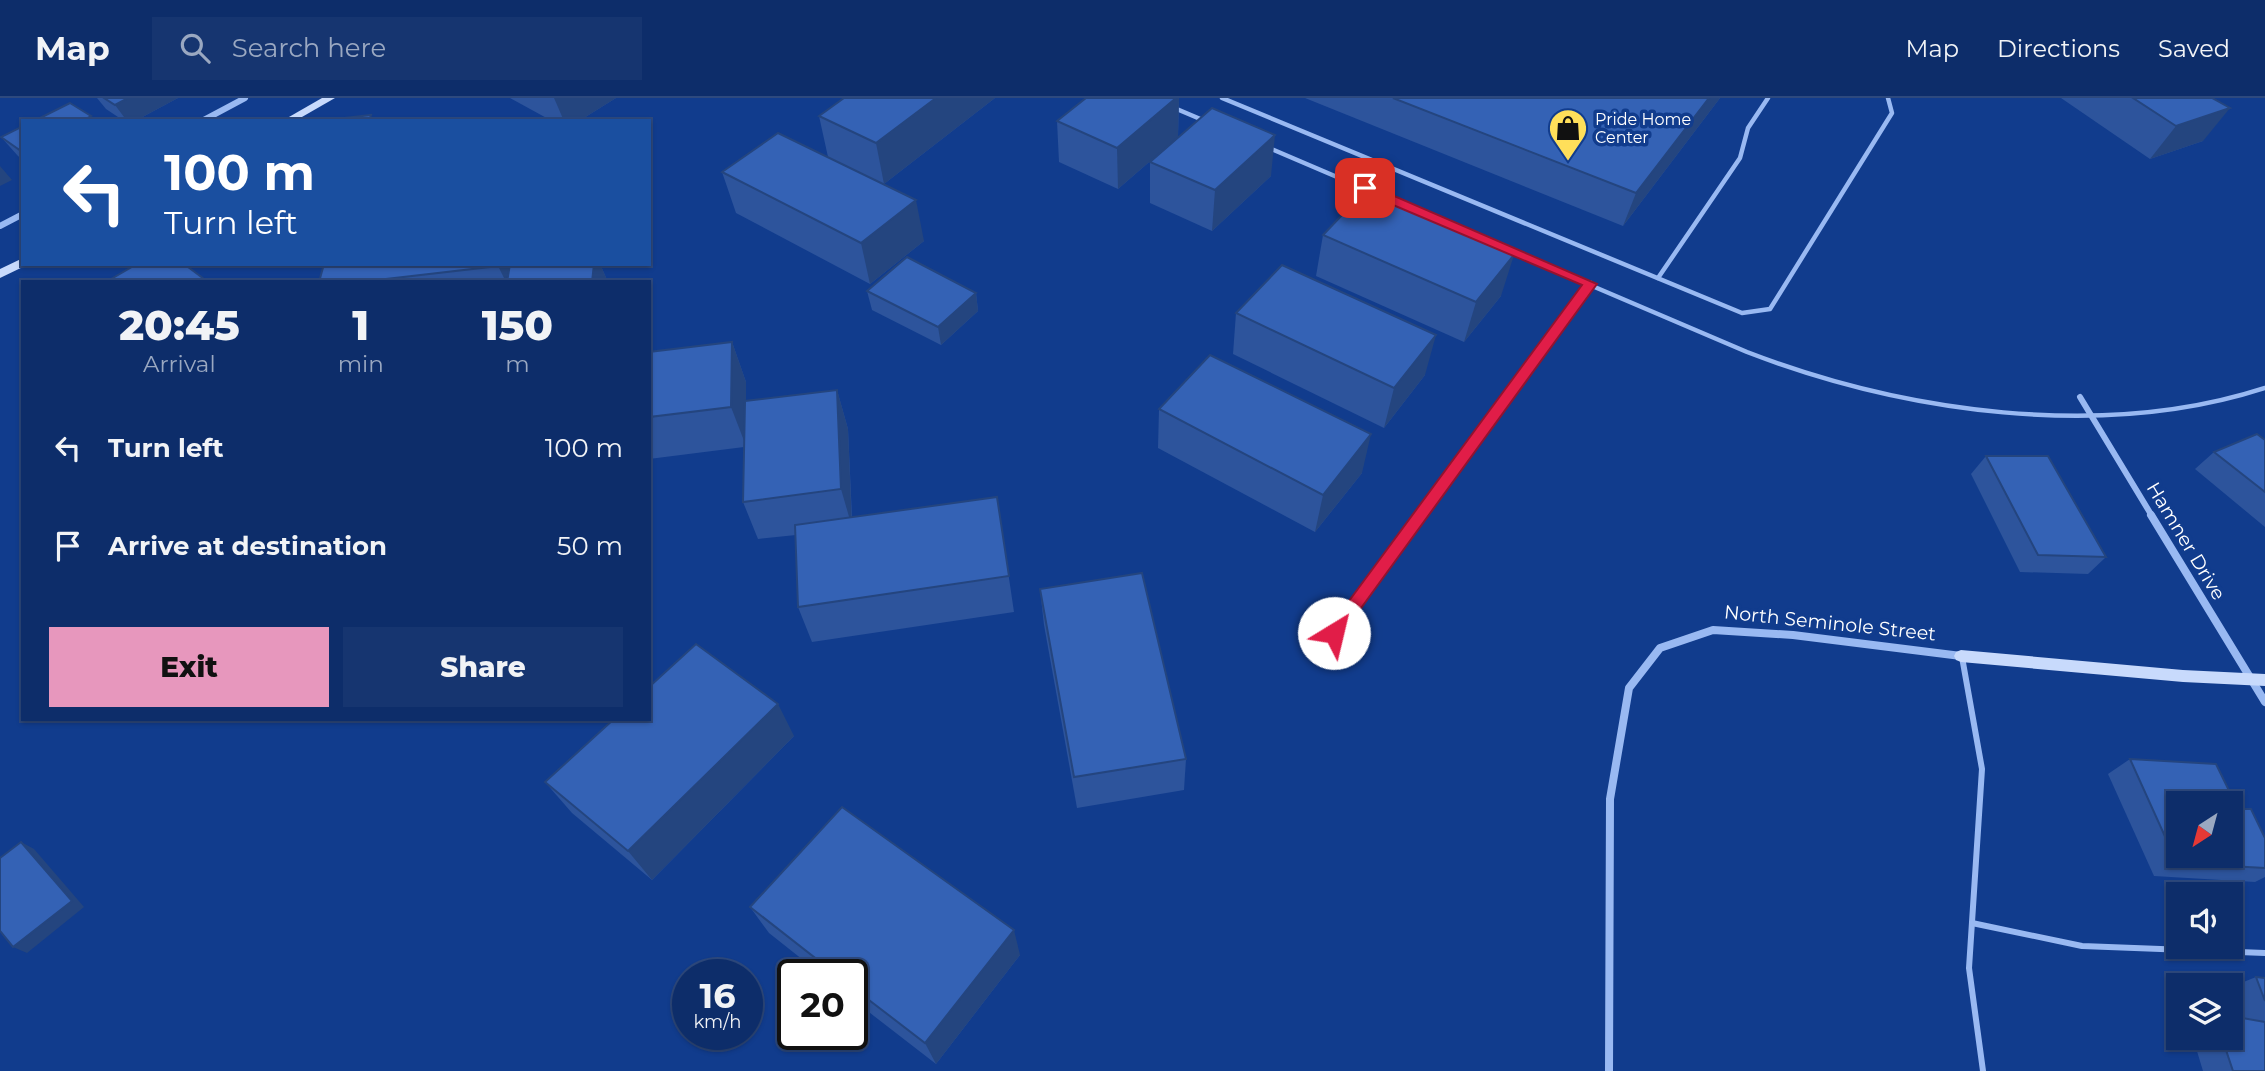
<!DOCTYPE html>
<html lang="en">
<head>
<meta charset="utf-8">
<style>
	:root { --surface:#0d2d6a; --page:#163570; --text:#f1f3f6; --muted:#9aa8c1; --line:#2d497e; --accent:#e797bd }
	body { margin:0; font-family:Montserrat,sans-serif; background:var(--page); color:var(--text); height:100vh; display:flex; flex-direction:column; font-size:26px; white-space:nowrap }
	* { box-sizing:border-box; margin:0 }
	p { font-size:23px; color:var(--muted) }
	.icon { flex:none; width:38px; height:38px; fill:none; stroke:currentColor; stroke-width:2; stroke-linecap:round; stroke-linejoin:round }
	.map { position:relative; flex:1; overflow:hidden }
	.drawer { position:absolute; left:21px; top:182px; width:630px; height:441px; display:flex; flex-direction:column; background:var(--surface); border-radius:0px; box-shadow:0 2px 5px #0004,0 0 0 2px var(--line) }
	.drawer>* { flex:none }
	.hud { position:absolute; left:21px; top:21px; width:630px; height:147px; border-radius:0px; box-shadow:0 2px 5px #0004,0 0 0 2px var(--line); background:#1a4fa0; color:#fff; overflow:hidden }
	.needle { width:46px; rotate:216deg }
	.buttons { position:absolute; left:2166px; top:693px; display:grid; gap:14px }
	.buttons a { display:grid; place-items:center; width:77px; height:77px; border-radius:0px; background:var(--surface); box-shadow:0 2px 5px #0004,0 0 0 2px var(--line); font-size:35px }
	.speed { position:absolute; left:672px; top:861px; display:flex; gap:14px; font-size:35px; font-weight:700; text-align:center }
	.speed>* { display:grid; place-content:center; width:91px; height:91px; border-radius:50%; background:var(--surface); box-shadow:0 2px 5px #0004,0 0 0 2px var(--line); line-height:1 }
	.speed small { font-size:18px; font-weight:400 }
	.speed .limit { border:4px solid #111; border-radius:10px; background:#fff; color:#111 }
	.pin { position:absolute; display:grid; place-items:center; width:60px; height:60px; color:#fff; margin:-30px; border-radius:14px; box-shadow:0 4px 10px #0006 }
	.me { position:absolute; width:77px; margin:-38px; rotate:36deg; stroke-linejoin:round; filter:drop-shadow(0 0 5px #0008) }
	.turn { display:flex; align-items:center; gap:24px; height:147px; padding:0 28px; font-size:32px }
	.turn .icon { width:91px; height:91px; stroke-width:2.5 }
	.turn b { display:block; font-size:49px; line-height:60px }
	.eta { display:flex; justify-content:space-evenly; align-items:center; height:119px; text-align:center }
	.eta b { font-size:42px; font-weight:800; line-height:49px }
	.action { display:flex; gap:14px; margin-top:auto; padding:14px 28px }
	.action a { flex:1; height:80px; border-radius:0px; background:var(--accent); color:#111; font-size:28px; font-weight:800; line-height:80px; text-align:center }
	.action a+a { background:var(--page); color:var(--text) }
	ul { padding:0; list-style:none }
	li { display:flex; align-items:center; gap:21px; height:98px; padding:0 28px }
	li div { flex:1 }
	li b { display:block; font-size:26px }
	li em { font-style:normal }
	header { display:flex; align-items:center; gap:42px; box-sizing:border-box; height:98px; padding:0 35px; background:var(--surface); border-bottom:2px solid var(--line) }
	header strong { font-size:33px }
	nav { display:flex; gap:38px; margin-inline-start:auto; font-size:24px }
	.search { width:490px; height:63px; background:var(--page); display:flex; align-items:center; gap:18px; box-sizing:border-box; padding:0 24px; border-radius:0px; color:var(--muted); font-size:26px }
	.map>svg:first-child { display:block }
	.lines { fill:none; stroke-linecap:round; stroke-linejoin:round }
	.lane-far1 { stroke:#99b9f2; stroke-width:4.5 }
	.lane { stroke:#99b9f2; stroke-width:6 }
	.street-far1 { stroke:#99b9f2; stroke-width:6 }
	.street { stroke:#99b9f2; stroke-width:8 }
	.secondary { fill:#c8dafc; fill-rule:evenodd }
	.wall { fill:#2d549c }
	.shaded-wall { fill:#24457f }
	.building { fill:#3462b5; stroke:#24457f; stroke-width:2; fill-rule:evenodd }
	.route { fill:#e11d48; stroke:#92132f; stroke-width:2 }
	.labels { text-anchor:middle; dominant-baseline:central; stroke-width:7; stroke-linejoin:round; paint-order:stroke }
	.far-poi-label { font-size:16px; fill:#fff; stroke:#113c8d; text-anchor:start }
	.street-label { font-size:19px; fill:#fff; stroke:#113c8d }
</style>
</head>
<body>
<header>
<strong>Map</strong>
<div class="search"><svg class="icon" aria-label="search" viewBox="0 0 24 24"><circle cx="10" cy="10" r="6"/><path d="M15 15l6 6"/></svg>Search here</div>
<nav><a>Map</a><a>Directions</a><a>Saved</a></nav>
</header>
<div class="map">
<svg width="2265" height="973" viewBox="0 0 2265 973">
	<rect width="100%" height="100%" fill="#113c8d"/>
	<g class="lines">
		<g class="lane-far1">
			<polyline points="1222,0 1742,215 1770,211 1892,15 1888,0"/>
			<polyline points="1172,9 1205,23"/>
			<path d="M1269,50L1747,254C1903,314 2102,343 2265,290"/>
			<polyline points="1658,180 1740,60 1748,30 1768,0"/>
			<polyline points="1420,418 1591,185"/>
		</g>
		<g class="lane">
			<polyline points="1334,535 1421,417"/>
			<polyline points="1962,559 1982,671 1969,870 1983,973"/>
			<polyline points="1972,825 2082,848 2265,855"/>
		</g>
		<g class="street-far1">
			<polyline points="202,23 245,0"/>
			<polyline points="0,128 23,116"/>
			<polyline points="2080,299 2152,418"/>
		</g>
		<g class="street">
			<polyline points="2151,417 2265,604"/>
			<polyline points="1609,973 1610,701 1629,590 1660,550 1713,532 1793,537 1961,558"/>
		</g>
		<g class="secondary">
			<polygon points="322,0 335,0 295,23 282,23"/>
			<polygon points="23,160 23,166 27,167 0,180 0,171"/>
			<polygon points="1961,552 2183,572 2265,576 2265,588 2183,584 1961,564 1956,562 1954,558 1956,554"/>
		</g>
	</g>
	<g class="wall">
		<polygon points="97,0 178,0 135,23 124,23 106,11"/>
		<polygon points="510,0 616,0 579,23 552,23"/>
		<polygon points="995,0 884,86 924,143 870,186 736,115 722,74 828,59 819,18"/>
		<polygon points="1086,0 1179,0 1178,39 1118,91 1059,64 1057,23"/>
		<polygon points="1305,0 1720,0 1623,128"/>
		<polygon points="2061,0 2212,0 2203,43 2150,61"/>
		<polygon points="23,28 23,62 18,58 1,39"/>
		<polygon points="1150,64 1271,78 1212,133 1150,105"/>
		<polygon points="1323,137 1501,198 1464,244 1316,178"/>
		<polygon points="324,166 600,166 608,184 319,184"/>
		<polygon points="867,193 976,195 978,213 941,247 872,212"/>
		<polygon points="1236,215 1425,277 1384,330 1233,256"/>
		<polygon points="732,244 746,284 746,303 837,292 848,331 852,419 997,399 1014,514 812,544 798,509 796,437 758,441 743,404 744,349 649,361 649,254"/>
		<polygon points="1159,311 1362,375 1315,434 1158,350"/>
		<polygon points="2265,342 2265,429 2195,371 2214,354"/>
		<polygon points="1986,358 2106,459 2088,476 2020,474 1971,376"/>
		<polygon points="1040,491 1186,661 1184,692 1077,710 1044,527"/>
		<polygon points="794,638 652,782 572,715 545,684"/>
		<polygon points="2130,661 2238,711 2265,740 2265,779 2255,784 2154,778 2108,676"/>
		<polygon points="750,809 1020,857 936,966 852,901 852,877 822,877 769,835"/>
		<polygon points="2256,879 2265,880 2265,973 2203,973 2193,940 2231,940 2240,919 2231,894 2231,889"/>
	</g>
	<g class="shaded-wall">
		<polygon points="128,0 178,0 135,23 127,23 115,7"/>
		<polygon points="554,0 616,0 579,23 564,23"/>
		<polygon points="936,0 995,0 884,86 876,45"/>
		<polygon points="1176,0 1179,0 1178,39 1118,91 1117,50"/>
		<polygon points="1709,0 1720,0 1623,128 1636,95"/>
		<polygon points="2230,10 2203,43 2150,61 2176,28"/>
		<polygon points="91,18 94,23 82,23"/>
		<polygon points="1275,37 1271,78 1212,133 1215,92"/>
		<polygon points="0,68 12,82 0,88"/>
		<polygon points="916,102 924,143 870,186 861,145"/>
		<polygon points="1514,157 1501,198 1464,244 1476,204"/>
		<polygon points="498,166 526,166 506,184 498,168"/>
		<polygon points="594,166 600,166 608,184 592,184"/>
		<polygon points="976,195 978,213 941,247 938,229"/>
		<polygon points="1436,237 1425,277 1384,330 1394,290"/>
		<polygon points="732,244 746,284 746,348 731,309"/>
		<polygon points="837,292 848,331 852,429 841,391"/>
		<polygon points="1371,336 1362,375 1315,434 1323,397"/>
		<polygon points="778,606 794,638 652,782 628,753"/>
		<polygon points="21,744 34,751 84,809 27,855 13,849"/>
		<polygon points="1014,832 1020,857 936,966 925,945"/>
	</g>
	<g class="building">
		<polygon points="104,0 128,0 115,7"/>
		<polygon points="844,0 936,0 876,45 819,18"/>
		<polygon points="1086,0 1176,0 1117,50 1057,23"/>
		<polygon points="1393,0 1709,0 1636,95"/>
		<polygon points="2133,0 2212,0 2230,10 2176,28"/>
		<polygon points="70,5 91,18 82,23 34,23"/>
		<polygon points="1212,10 1275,37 1215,92 1150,64"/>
		<polygon points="371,17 369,23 318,23"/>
		<polygon points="23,28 23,53 21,53 1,39"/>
		<polygon points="778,35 916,102 861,145 722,74"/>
		<polygon points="1364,94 1514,157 1476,204 1323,137"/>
		<polygon points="907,159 976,195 938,229 867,193"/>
		<polygon points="137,166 184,166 208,184 106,184"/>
		<polygon points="324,166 498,166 498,168 360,184 319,184"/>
		<polygon points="510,166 594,166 592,184 507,184"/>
		<polygon points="1282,167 1436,237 1394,290 1236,215"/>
		<polygon points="732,244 731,309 649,319 649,254"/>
		<polygon points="1210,257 1371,336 1323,397 1159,311"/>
		<polygon points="837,292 841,391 743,404 745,303"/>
		<polygon points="2257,336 2265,342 2265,394 2214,354"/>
		<polygon points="1986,358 2048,358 2106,459 2038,457"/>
		<polygon points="997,399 1009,478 798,509 795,427"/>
		<polygon points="1142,475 1186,661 1074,679 1040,491"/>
		<polygon points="696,546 778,606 628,753 545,684 614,621 649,621 649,589"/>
		<path d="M2130,661L2216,666L2238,711H2251L2265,740V770L2177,765ZM2179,705H2231V758H2179Z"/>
		<polygon points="842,709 1014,832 925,945 852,889 852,877 837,877 750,809"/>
		<polygon points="21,744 72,803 13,849 0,833 0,760"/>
		<polygon points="2256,879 2265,880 2265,903"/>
		<polygon points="2231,918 2265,924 2265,973 2233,973 2222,940 2231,940"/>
	</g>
	<polygon class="route" points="1360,87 1369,87 1597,186 1340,539 1334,542 1326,535 1329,530 1582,187 1360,93"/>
	<defs>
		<g id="shop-pin" transform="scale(2.0125)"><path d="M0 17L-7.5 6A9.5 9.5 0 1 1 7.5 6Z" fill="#ffdf5a" stroke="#113c8d"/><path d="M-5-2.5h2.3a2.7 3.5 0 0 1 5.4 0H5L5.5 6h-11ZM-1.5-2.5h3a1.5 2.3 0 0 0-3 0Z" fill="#111"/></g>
	</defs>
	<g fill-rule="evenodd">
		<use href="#shop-pin" x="1568" y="30"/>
	</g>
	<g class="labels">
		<g class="far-poi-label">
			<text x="1595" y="21">Pride Home<tspan x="1595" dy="18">Center</tspan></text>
		</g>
		<g class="street-label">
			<text transform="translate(2186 443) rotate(59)">Hamner Drive</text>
			<text transform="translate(1830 525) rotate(6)">North Seminole Street</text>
		</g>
	</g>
</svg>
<div class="buttons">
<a><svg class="needle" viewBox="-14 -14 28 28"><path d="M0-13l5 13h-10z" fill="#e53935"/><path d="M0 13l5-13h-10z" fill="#9aa8c1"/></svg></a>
<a><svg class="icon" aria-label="sound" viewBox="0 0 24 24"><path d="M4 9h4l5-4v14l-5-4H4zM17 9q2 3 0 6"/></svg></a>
<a><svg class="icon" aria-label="layers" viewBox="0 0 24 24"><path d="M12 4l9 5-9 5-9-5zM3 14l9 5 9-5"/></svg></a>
</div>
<div class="speed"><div>16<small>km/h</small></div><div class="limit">20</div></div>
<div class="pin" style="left:1365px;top:90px;background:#d93025"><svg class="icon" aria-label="arrive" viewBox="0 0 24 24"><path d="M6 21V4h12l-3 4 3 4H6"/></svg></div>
<svg class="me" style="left:1334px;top:535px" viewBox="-20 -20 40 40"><circle r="19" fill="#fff"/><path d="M0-13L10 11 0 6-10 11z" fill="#e11d48"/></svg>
<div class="hud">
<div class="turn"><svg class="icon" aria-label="left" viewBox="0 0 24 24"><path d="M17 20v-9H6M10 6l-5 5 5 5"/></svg><div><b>100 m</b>Turn left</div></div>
</div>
<section class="drawer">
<div class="eta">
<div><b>20:45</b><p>Arrival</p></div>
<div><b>1</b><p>min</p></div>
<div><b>150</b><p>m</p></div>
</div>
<ul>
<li><svg class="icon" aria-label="left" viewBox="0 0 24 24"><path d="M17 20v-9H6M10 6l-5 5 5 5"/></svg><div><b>Turn left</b></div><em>100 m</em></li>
<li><svg class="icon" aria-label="arrive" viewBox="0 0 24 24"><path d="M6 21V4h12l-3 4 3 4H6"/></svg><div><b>Arrive at destination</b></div><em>50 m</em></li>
</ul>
<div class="action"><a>Exit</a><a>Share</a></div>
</section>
</div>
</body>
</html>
